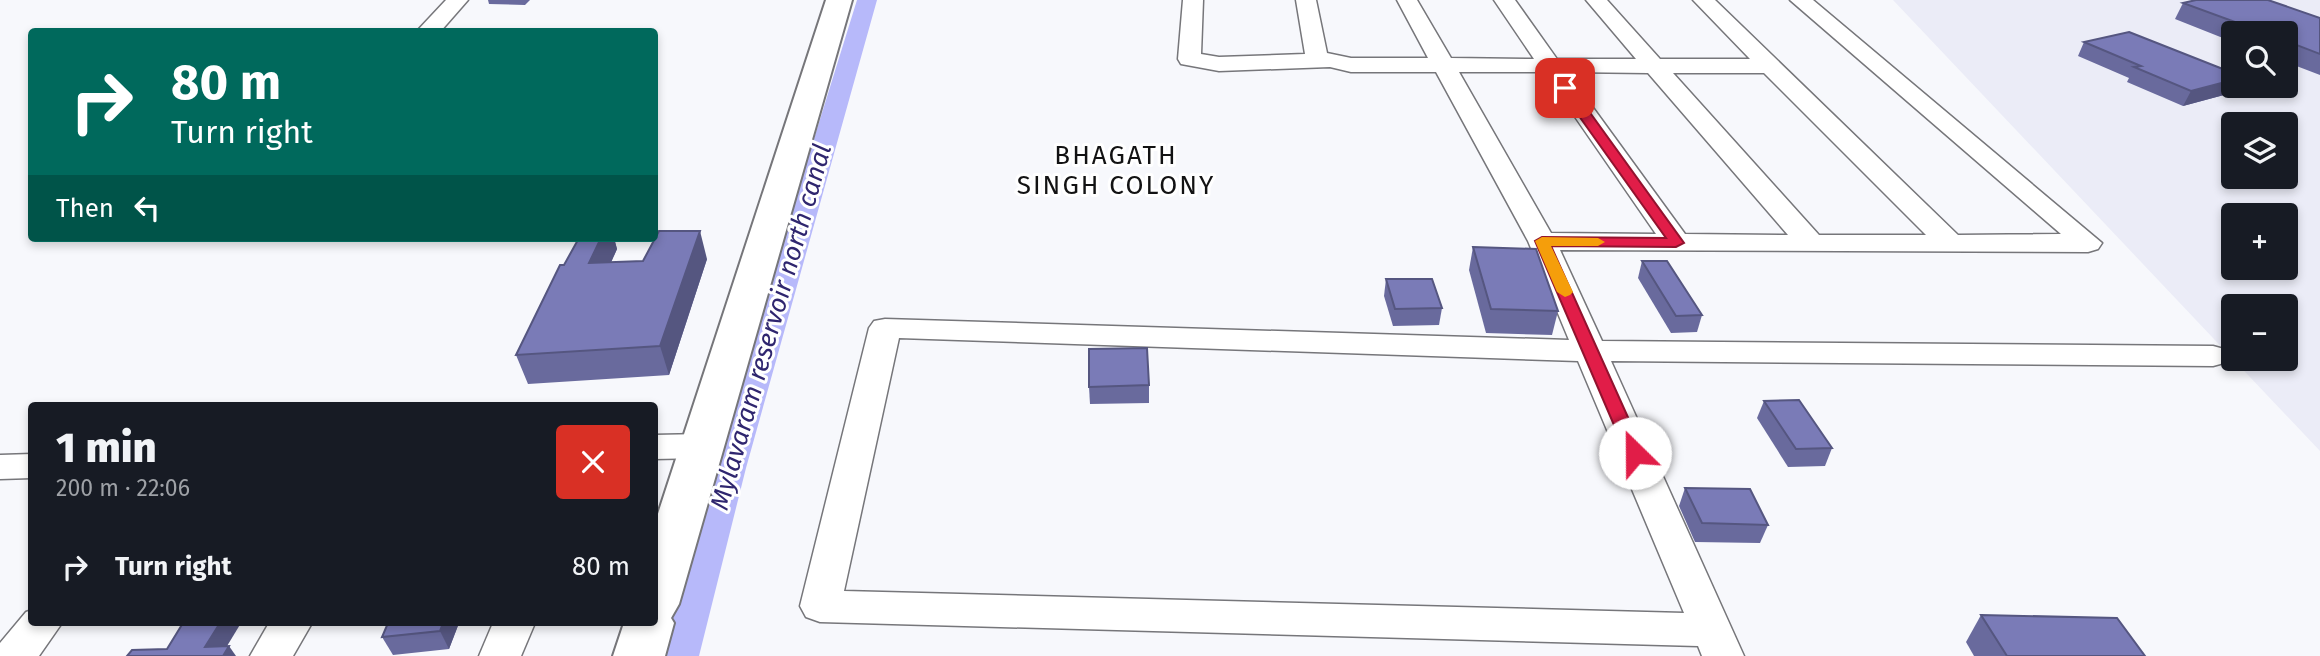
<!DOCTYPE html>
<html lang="en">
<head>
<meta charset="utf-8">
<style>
	:root { --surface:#171b24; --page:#20242c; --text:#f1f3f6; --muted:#9ea1a6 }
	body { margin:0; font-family:"Fira Sans",sans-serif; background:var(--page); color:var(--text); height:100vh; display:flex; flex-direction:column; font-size:26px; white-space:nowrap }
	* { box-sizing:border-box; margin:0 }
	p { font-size:23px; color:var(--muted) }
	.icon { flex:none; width:38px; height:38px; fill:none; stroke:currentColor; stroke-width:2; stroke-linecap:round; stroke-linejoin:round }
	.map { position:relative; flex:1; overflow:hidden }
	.details { position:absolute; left:28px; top:402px; width:630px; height:224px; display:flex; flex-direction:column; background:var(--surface); border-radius:7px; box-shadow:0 4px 10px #0003 }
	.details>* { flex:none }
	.guide { position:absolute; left:28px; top:28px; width:630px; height:214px; border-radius:7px; box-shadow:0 4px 10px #0003; background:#00695c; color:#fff; overflow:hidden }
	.buttons { position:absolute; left:2221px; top:21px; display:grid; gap:14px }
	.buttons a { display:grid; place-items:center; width:77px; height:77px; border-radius:7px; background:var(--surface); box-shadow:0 4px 10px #0003; font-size:35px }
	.pin { position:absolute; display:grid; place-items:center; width:60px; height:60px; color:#fff; margin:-30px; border-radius:14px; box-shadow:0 4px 10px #0006 }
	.me { position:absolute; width:77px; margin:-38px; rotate:337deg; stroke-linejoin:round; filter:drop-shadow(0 0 5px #0008) }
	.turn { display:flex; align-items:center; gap:24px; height:147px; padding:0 28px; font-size:32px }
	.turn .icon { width:91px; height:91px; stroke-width:2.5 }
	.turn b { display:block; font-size:49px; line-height:60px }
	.then { display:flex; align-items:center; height:66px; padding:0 28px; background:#0003; gap:14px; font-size:26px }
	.round { display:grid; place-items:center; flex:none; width:74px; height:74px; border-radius:7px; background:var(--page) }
	.headline { display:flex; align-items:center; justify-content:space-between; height:119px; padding:0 28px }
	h1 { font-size:42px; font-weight:800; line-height:52px }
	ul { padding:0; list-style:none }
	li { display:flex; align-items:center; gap:21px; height:91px; padding:0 28px }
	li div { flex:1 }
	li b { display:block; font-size:26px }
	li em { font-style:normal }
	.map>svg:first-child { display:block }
	.built { fill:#ebecf7; fill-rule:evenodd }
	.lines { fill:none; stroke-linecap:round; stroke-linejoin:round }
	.canal { fill:#b7b9fa; fill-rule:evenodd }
	.minor-casing { stroke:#76767a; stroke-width:3 }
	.major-casing { stroke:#76767a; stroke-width:4 }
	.minor { fill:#fff; fill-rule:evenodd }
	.major { fill:#fff; fill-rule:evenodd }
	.wall { fill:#696a9d }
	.shaded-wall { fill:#555680 }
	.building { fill:#7a7bb7; stroke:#555680; stroke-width:2 }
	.route { fill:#e11d48; stroke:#92132f; stroke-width:2 }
	.slow { fill:#f59e0b }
	.labels { text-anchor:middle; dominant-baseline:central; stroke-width:6; stroke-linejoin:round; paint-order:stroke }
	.neighbourhood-label { font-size:26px; letter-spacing:2px; fill:#121213; stroke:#fff }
	.water-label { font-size:26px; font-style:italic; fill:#2f266f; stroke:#fff }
</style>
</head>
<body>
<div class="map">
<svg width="2320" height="656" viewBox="0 0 2320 656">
	<rect width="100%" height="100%" fill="#f7f8fc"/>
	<path class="built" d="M1893,0H2320V451ZM2233,33H2286V86H2233ZM2233,124H2286V177H2233ZM2233,215H2286V268H2233ZM2233,306H2286V359H2233Z"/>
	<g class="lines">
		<polygon class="canal" points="857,0 877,0 746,468 699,656 659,656 712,468"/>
		<g class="minor-casing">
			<g id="minor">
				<polygon points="446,0 468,0 440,32 416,32"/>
				<path d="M1183,0H1203L1201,54L1219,57L1305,54L1296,0H1316L1327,53L1351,58H1428L1397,0H1417L1451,58L1534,59L1494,0H1515L1557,59H1636L1586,0H1607L1660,59H1750L1693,0H1715L1958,235L2061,234L1790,0H1813L2102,243L2098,249L2088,252L1560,250L1602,341L2213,346L2224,349L2229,356L2224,363L2213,366L1611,361L1744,656H1702L1698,646L820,622L806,617L800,606L869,328L874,321L885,319L1569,340L1528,241L1436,72H1351L1330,67L1219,71L1181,64L1178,59ZM1459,72H1544L1656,234L1551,233ZM1567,72L1648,73L1788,235L1685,234ZM1673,73H1764L1926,235H1819ZM899,338L1578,361L1684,613L844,591Z"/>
				<polygon points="703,434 716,438 721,446 716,454 703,458 654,459 654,435"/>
				<polygon points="32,454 32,478 0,479 0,455"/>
				<polygon points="32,610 32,623 62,623 39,656 0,656 0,643 26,612"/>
				<polygon points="269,623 312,623 293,656 250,656"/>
				<polygon points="493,623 535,623 521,656 479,656"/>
			</g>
		</g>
		<g class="major-casing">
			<polygon id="major" points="826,0 852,0 679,604 671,618 674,623 665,656 613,656 624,623 654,623 654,526"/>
		</g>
		<use href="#minor" class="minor"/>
		<use href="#major" class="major"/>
	</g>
	<g class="wall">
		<polygon points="488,0 530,0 525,5 489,4"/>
		<polygon points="2183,3 2320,18 2320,75 2286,62 2286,33 2233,33 2233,42 2175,19"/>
		<polygon points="2084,42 2233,86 2239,86 2235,92 2183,106 2127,82 2129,78 2078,56"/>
		<polygon points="579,238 614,238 617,249 611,262 707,259 669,375 528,384 516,355"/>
		<polygon points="1473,247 1558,311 1552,335 1486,333 1469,270"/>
		<polygon points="1642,261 1702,315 1697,332 1671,333 1638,278"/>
		<polygon points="1386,279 1442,308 1439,325 1393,326 1384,296"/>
		<polygon points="1149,385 1149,403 1090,404 1089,387"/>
		<polygon points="1764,401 1832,448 1825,466 1788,467 1757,418"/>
		<polygon points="1685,488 1768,525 1760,543 1695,542 1679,506"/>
		<polygon points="1981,615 2145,656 1974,656 1966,642"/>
		<polygon points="388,623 459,623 449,649 393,655 382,637"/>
	</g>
	<g class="shaded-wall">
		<polygon points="2233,80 2233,86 2239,86 2235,92 2183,106 2191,91"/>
		<polygon points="700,231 707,259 669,375 660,346"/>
		<polygon points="601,238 614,238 617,249 598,292 589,263"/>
		<polygon points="220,623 241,623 221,656 205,647"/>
		<polygon points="443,623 459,623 449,649 440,631"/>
		<polygon points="229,646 236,656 223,656"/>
	</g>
	<g class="building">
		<polygon points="2196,0 2268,0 2320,18 2320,54 2286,41 2286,33 2265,33 2183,3"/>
		<polygon points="2129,32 2233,73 2233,80 2191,91 2134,67 2141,66 2084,42"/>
		<polygon points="659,231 700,231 660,346 516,355 560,265 564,265 579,238 601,238 589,263 643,261"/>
		<polygon points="1473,247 1536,249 1558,311 1491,309"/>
		<polygon points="1642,261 1667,261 1702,315 1676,316"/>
		<polygon points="1386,279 1432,279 1442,308 1395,309"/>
		<polygon points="1147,348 1149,385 1089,387 1089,349"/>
		<polygon points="1799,400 1832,448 1796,449 1764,401"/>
		<polygon points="467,403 465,406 339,406 341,404"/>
		<polygon points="1685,488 1750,489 1768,525 1702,523"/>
		<polygon points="1981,615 2117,618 2145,656 2007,656"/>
		<polygon points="183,623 220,623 205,647 229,646 223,656 127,656 132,650 167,649"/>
		<polygon points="388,623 443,623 440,631 382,637"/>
	</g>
	<polygon class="route" points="1561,85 1570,85 1684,243 1676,247 1551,246 1644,453 1635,459 1626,453 1535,241 1542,237 1666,238 1559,88"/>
	<polygon class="slow" points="1542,237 1598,238 1605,242 1598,246 1551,246 1573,292 1570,295 1565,297 1557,292 1535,241"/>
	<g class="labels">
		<g class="neighbourhood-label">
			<text x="1116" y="155">BHAGATH<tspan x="1116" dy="30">SINGH COLONY</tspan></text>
		</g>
		<g class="water-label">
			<text transform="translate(771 327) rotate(-74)">Mylavaram reservoir north canal</text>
		</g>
	</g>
</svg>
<div class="buttons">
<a><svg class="icon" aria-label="search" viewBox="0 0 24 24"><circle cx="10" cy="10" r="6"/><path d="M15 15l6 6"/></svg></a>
<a><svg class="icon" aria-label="layers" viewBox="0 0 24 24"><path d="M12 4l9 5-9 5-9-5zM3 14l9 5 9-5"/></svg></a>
<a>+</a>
<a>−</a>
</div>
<div class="pin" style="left:1565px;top:88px;background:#d93025"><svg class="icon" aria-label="arrive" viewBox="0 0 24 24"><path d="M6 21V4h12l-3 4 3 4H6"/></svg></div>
<svg class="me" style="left:1635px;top:453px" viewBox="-20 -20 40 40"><circle r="19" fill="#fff"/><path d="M0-13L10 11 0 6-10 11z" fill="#e11d48"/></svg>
<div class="guide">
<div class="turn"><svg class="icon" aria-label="right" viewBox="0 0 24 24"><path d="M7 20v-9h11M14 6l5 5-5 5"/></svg><div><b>80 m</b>Turn right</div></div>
<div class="then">Then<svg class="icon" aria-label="left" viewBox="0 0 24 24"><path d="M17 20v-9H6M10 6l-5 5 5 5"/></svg></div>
</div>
<section class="details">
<div class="headline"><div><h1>1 min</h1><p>200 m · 22:06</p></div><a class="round" style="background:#d93025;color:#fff"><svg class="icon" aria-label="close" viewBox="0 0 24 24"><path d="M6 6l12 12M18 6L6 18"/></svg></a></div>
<ul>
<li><svg class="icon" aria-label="right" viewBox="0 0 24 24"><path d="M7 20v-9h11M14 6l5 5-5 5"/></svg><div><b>Turn right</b></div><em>80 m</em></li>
</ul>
</section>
</div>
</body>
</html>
